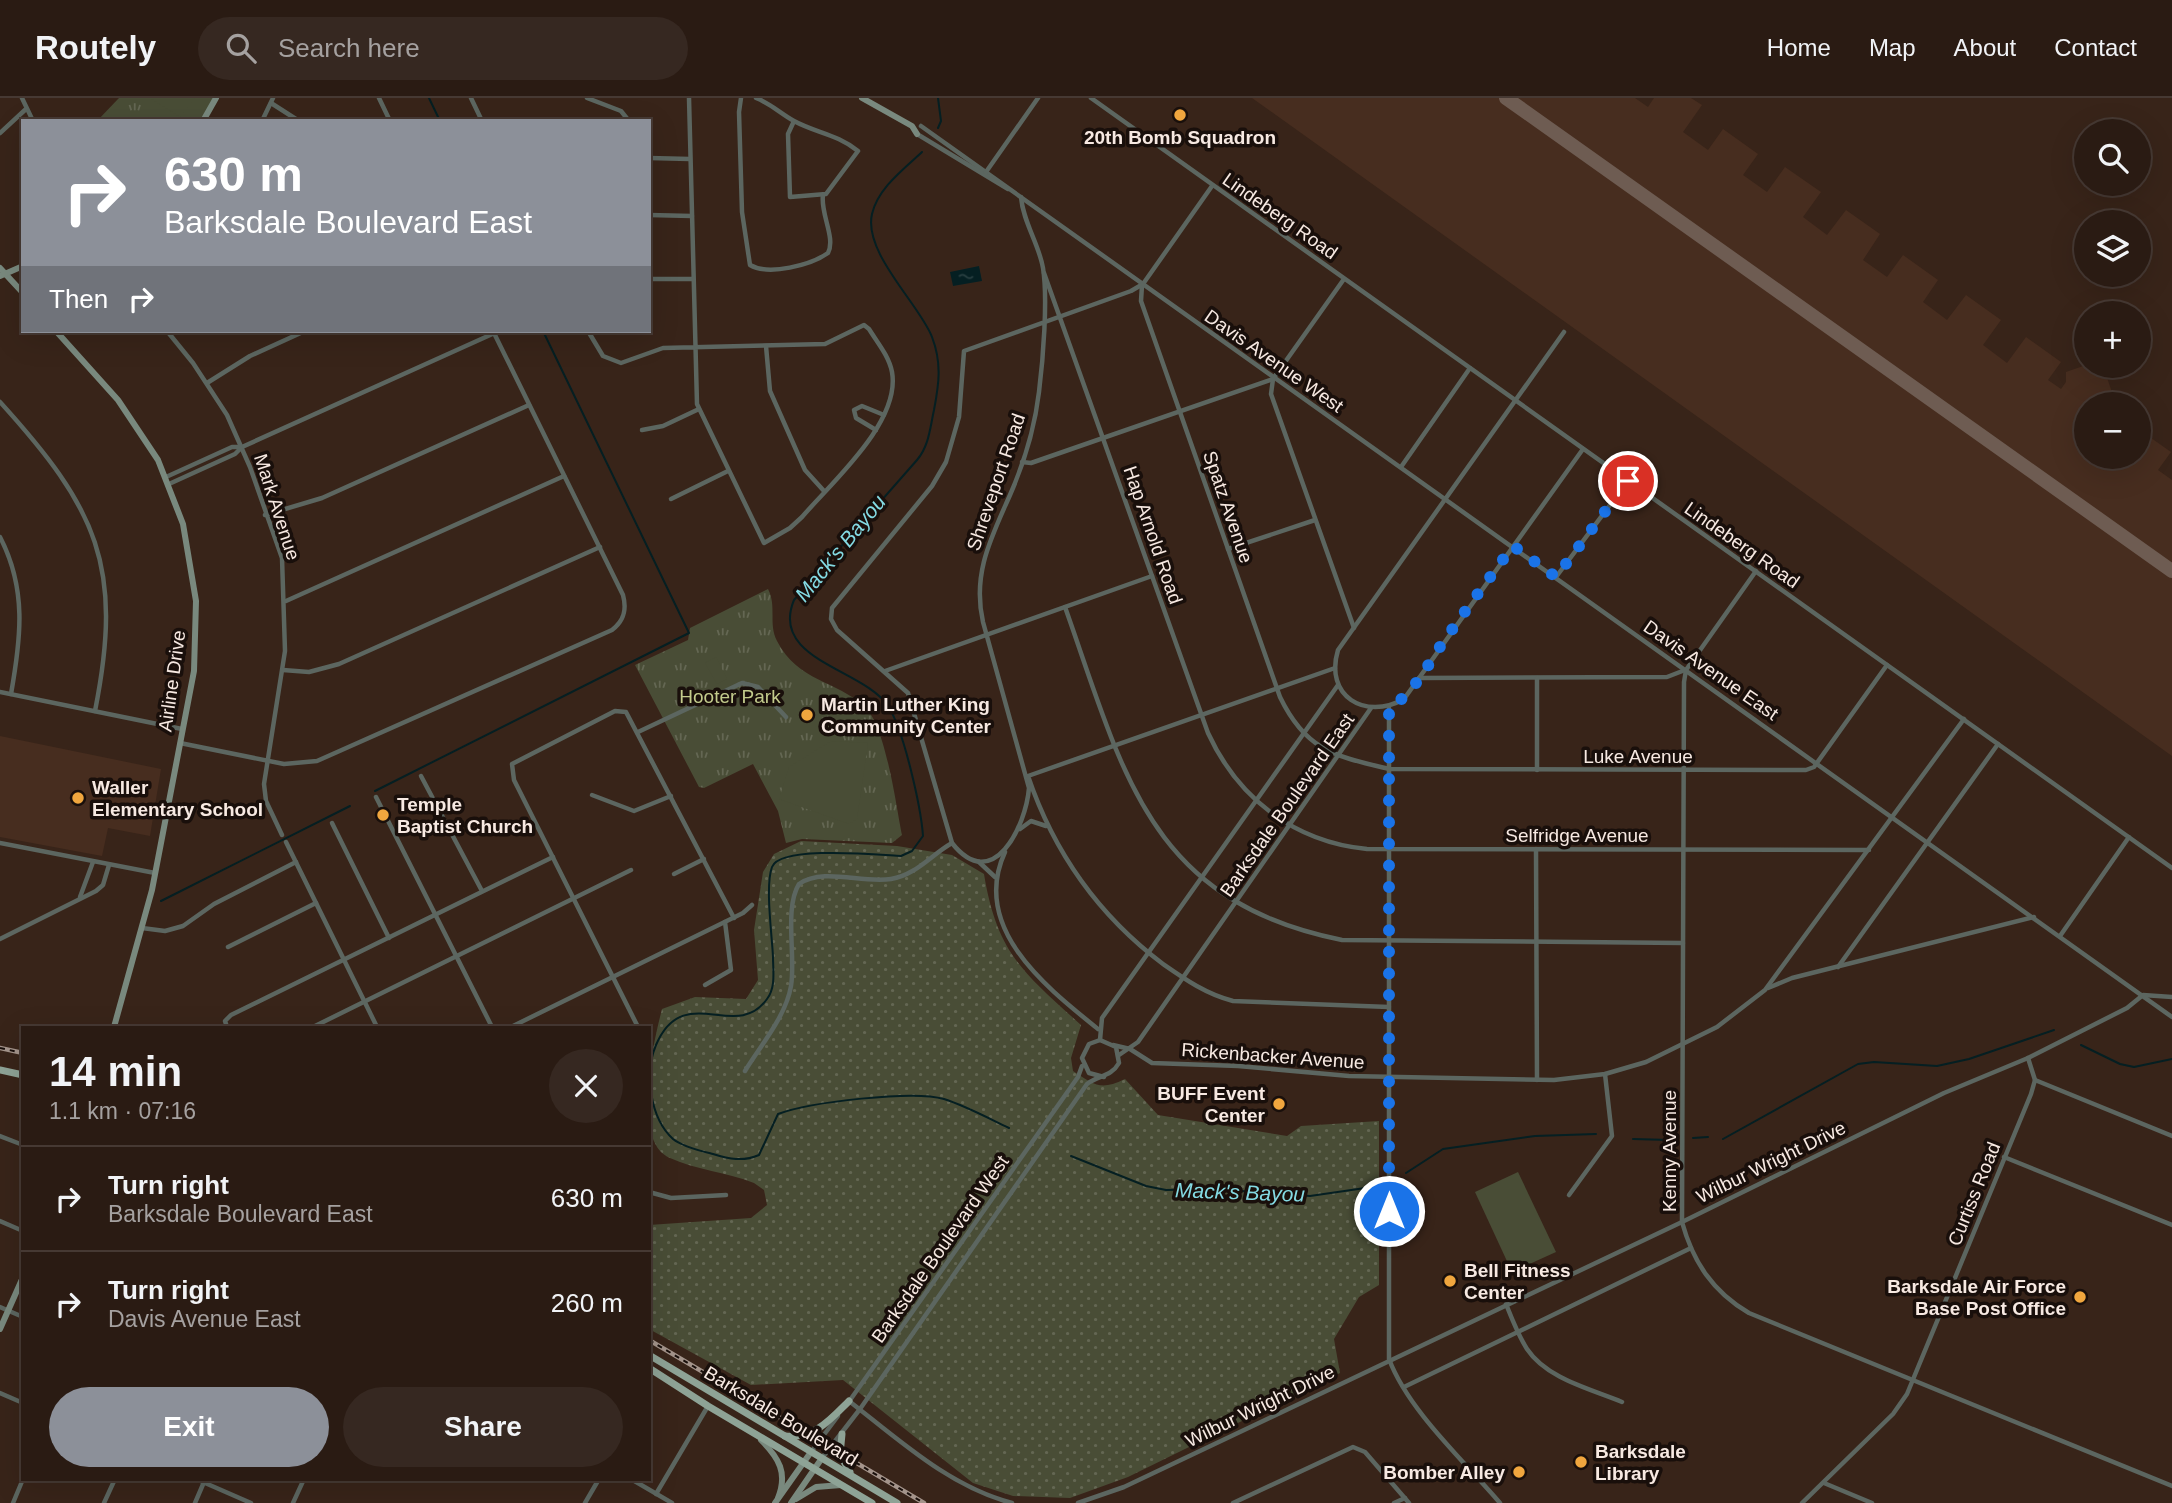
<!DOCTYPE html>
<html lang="en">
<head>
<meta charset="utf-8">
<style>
	:root { --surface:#2a1b13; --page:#362821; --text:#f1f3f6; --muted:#a5a1a0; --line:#463933; --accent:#8c9099 }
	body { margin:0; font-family:Arial,sans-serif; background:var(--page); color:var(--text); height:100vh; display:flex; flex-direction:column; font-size:26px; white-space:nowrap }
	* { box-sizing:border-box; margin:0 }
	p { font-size:23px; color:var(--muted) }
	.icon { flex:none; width:38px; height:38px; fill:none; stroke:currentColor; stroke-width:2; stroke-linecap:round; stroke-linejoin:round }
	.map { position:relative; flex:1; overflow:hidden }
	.drawer { position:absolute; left:21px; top:928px; width:630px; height:455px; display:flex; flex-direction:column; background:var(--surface); border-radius:0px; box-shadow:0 7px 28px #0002,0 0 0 2px var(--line) }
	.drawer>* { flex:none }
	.banner { position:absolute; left:21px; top:21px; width:630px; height:214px; border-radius:0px; box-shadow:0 7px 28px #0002,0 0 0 2px var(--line); background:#8c9099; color:#fff; overflow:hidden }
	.controls { position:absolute; left:2074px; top:21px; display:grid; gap:14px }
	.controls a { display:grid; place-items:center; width:77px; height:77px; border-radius:50%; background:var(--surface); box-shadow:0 7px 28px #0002,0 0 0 2px var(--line); font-size:35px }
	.pin { position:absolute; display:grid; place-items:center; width:60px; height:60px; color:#fff; margin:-30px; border:4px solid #fff; border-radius:50%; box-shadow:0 2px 7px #0007 }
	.me { position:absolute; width:77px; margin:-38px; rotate:0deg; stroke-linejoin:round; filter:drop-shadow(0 0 5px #0008) }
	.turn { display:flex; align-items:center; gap:24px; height:147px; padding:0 28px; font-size:32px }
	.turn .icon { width:91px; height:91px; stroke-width:2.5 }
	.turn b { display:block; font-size:49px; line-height:60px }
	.then { display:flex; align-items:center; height:66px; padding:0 28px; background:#0003; gap:14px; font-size:26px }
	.round { display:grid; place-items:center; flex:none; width:74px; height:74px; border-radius:37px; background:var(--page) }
	.headline { display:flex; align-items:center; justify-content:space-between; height:119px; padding:0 28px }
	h1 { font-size:42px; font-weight:800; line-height:52px }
	.button { display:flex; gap:14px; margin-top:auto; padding:14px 28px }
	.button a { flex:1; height:80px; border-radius:42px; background:var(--accent); color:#fff; font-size:28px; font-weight:800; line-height:80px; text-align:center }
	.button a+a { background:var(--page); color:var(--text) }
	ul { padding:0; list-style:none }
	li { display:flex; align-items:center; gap:21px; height:105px; padding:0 28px; border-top:2px solid var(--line) }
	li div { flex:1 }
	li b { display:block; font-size:26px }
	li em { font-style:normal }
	header { display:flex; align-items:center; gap:42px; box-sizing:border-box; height:98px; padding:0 35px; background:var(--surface); border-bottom:2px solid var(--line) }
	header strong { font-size:33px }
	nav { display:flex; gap:38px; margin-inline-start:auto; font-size:24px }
	.search { width:490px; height:63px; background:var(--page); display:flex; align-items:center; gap:18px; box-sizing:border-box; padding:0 24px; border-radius:38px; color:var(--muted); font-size:26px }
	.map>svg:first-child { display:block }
	.built { fill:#472d1f }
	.grass { fill:url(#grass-dots) }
	.park { fill:url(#park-tufts) }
	.pitch { fill:#494d36 }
	.water { fill:url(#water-ripples) }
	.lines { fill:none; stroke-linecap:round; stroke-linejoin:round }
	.stream { stroke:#051f22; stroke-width:2 }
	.taxiway { stroke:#6e5c52; stroke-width:14 }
	.street { stroke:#5c6660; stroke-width:4.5 }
	.secondary { stroke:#79897e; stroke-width:6 }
	.primary { stroke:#8ea396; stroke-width:7 }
	.rail-casing { stroke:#a4948b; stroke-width:4.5 }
	.rail { stroke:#190f0b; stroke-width:2; stroke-dasharray:5; stroke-linecap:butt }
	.route { stroke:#1a73e8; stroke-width:12; stroke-dasharray:0 21.6 }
	.poi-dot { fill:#f0a63e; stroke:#190f0b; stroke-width:2.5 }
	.labels { text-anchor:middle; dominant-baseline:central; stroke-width:7; stroke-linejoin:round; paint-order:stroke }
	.poi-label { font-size:19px; font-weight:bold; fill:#f7e9e2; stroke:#190f0b; text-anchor:start }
	.street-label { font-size:19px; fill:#f7e9e2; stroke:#190f0b }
	.park-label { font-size:19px; fill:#c3cb8c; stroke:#190f0b }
	.water-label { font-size:21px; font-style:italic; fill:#84dae3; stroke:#190f0b }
</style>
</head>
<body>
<header>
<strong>Routely</strong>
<div class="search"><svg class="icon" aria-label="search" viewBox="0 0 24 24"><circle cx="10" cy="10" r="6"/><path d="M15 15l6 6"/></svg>Search here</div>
<nav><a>Home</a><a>Map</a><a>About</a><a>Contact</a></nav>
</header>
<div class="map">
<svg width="2172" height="1405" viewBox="0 0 2172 1405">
	<defs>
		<pattern id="grass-dots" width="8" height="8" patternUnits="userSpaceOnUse" patternTransform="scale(1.75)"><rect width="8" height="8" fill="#494d36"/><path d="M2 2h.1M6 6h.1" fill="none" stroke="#646753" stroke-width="1.8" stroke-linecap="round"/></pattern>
		<pattern id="park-tufts" width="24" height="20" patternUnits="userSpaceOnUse" patternTransform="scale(1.75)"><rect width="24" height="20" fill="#494d36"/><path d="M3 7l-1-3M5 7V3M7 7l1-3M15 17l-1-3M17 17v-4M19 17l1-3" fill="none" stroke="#646753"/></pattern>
		<pattern id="water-ripples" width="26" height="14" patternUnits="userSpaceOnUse" patternTransform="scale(1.75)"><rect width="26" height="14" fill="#051f22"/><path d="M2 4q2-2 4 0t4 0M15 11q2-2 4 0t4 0" fill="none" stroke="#2a4042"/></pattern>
	</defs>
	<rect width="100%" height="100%" fill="#382419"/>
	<g class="built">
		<polygon points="1252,0 1635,0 1648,9 1654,0 1691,0 1702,7 1683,34 1708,52 1723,31 1758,56 1743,77 1767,94 1785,69 1821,94 1803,119 1827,137 1846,112 1880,136 1863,162 1887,179 1903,157 1938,182 1923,204 1947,222 1966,197 2001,222 1983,247 2007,265 2026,239 2061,264 2048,282 2061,291 2066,284 2066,274 2086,267 2103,268 2116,306 2086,306 2086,359 2138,359 2139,343 2144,335 2171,354 2158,372 2172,382 2172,658"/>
		<polygon points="0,638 161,671 150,738 108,730 102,758 0,739"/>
	</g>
	<path class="grass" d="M801,743L897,748L952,757L984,776C997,856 1024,875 1081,927L1071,960L1073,973C1095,987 1100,993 1125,981L1158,1017L1287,1038L1301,1028L1379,1023V1187L1359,1199L1334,1241L1340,1275L1128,1379L1070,1400L1013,1398L973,1385L843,1282L751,1287L649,1231V1127L751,1120L767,1107L764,1092L754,1085C727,1074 696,1072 670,1060C630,1043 654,942 662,911L695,899L746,901L758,882L754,832L763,774L774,756Z"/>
	<g class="park">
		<polygon points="119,0 216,0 202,23 97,23"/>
		<path d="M768,491C777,508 768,526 777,543C798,584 836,582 865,609C886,629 896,708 902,737L892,745L802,741L786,745L778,713L753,666L704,690L699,689L635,567L688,542L690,530Z"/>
	</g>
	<g class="pitch">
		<polygon points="150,0 195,0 180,19"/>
		<polygon points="716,559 727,581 717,586 705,565"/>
		<polygon points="831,643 868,645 857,721 849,726 779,701 789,669"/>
		<polygon points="1518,1074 1556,1154 1512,1174 1475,1094"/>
	</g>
	<polygon class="water" points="979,168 982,183 953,188 950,174"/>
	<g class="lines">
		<g class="stream">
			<polyline points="429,0 440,23"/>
			<polyline points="938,30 941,23 938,0"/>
			<path d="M922,54C904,71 878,90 872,116C863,155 920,207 932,239C942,265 939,286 934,312C930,330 929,348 917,362L794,502C769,562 864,571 888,608C904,632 921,710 923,738L912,753L901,758C880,757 780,747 772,769C765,788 772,837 773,859C773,873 776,889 767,901C736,945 684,882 656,947C644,975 650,1020 673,1041C683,1049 701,1053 713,1056C729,1061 743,1064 759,1057L778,1016C810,1004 913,992 944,1001C966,1008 988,1020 1009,1030"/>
			<polyline points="375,693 689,535 543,233"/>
			<polyline points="161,803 350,708"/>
			<polyline points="2081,947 2120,966 2134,969 2172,961"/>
			<polyline points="1693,1040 1708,1039"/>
			<polyline points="1633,1041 1670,1042"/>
			<polyline points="1723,1041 1858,966 1874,964 1937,968 1969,961 2054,932"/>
			<polyline points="1071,1058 1146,1088 1166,1092 1214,1091 1310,1098 1372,1089"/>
			<polyline points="1406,1075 1443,1051 1535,1038 1596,1036"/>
		</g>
		<polyline class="taxiway" points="1506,0 2172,473"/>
		<g class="street">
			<polyline points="22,0 33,23"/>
			<polyline points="379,0 390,23"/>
			<polyline points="471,0 482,23"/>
			<polyline points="587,0 621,13 629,23"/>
			<path d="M741,0L739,14L742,114L750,167C769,178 811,167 828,155C836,140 820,115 823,97"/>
			<path d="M756,0C771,6 780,15 794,23C816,35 837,36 858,53L826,96L790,99L788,36L794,23"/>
			<polyline points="1091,0 2172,770"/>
			<polyline points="271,5 299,23"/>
			<polyline points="262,23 273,0"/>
			<polyline points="921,28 2172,919"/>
			<polyline points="0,35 26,11"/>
			<polyline points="917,36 1008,91"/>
			<polyline points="649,60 690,61"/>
			<polyline points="986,74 1038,0"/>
			<path d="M1021,99C1023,124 1039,146 1043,170C1048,201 1043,262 1039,294C1035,328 1024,365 1010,397C991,440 972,476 983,524L1029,690C1026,728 993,797 952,745L908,595L837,532L831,521L832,510L932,388L946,364L959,319L964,253L1131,193L1143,186L1212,88"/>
			<polyline points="649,117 692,118"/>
			<path d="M1044,175L1208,635C1238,700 1294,744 1367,751L1869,752"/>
			<polyline points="649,181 693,181"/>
			<path d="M1142,187L1141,203L1280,599C1306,653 1335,658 1389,671L1806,672L1814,669L1887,567"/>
			<polyline points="167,233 193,265 227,317 250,369 282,460 285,553 264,686 266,703 282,737"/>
			<path d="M588,233L603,258L621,265L663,250L825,246L864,227L869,231C877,244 889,258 892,274C901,324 832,384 802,419L790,430L764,445L697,306L689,0"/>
			<path d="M1564,234L1338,552C1324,598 1365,623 1404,601L1583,351"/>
			<polyline points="766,248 770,293 805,372 824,393"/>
			<polyline points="1273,281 1271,296 1354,530"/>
			<polyline points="207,285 250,258 305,233"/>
			<path d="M0,304C97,411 124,468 95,613"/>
			<polyline points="642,332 663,328 699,311"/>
			<polyline points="876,332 856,320 854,312 862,308 884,317"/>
			<polyline points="1022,364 1031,365 1273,281 1344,181"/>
			<polyline points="1401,369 1470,270"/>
			<polyline points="166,379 232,349 242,349 499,233"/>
			<polyline points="169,386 235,356 241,350"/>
			<polyline points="671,401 728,373"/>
			<polyline points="265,417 322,400 529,307"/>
			<path d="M0,439C27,491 21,540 11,596"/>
			<polyline points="1228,451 1315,422"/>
			<path d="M1756,473L1686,572L1684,584L1682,1124C1693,1164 1713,1194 1749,1215L2172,1388"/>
			<polyline points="1556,479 1628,383"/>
			<polyline points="286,503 564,378"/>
			<path d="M1065,509C1123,672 1147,803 1342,842L1683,845"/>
			<path d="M1335,570L1028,678C1054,755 1098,817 1163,866C1186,882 1206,896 1233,903L1389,909"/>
			<polyline points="283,572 309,574 339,566 600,449"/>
			<polyline points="885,573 1152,478"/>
			<polyline points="1419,580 1667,579 1685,572"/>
			<polyline points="0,594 182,631"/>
			<path d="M1389,610V1261C1408,1312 1464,1363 1500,1405"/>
			<polyline points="638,634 742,585 758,589 786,619"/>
			<path d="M180,645L284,666L317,663L612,532C624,523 627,512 623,497L493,233"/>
			<polyline points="1537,672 1537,580"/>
			<polyline points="421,678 482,793"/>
			<polyline points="592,697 634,713 671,698"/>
			<polyline points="376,699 492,929"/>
			<polyline points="332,725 389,840"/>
			<polyline points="1020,731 1031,723 1046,728"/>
			<polyline points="286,744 377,929"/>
			<polyline points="0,745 155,775"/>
			<polyline points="1536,751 1537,982"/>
			<path d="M1005,754C970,830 1046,889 1098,931"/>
			<polyline points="979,764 995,779"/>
			<polyline points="674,776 704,761"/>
			<polyline points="80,799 93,764"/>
			<polyline points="142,830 165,833 183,828 214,806 296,764"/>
			<polyline points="2060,838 2129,739"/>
			<polyline points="0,841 96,793 103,787 109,767"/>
			<polyline points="228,849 316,805"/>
			<polyline points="1838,869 1998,646"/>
			<polyline points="705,887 731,872 725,824"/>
			<polyline points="1768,890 1792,880 2034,819"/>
			<polyline points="227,929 225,923 231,917 553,759"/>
			<polyline points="313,929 631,772"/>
			<polyline points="511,929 743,815 752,807"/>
			<polyline points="638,929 514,682 512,666 615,613 626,614 734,820"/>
			<polyline points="1100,942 1102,920 1338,587"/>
			<polyline points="1113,947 1130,951 1152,965 1238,968 1349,978 1554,982 1605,976 1646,964 1717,929 1765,892 1964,621"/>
			<polyline points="1119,957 1138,944 1371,610"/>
			<path d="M745,973C761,947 786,918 791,888C796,859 784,810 799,786C824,769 862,786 891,781C916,777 931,757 952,745"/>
			<polyline points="2035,982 2172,1038"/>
			<polyline points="0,1038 23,1047"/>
			<polyline points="2004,1059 2172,1127"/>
			<polyline points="649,1094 671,1100 726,1097"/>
			<polyline points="1569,1097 1612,1038 1605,976"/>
			<polyline points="0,1123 23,1133"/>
			<path d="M1506,1206C1512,1221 1518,1237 1527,1251C1547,1281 1591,1291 1622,1304"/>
			<polyline points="0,1209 23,1219"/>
			<polyline points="1404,1289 1691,1150"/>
			<polyline points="0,1295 23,1305"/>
			<path d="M849,1303C899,1342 950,1389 1012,1405"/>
			<polyline points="848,1305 1078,979 1082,968"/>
			<polyline points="811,1354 838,1318"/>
			<path d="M822,1360L860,1311L1087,986C1099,977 1111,979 1119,965L1116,949L1100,942L1089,946L1082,960L1089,975L1104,979"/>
			<polyline points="196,1381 251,1405"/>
			<polyline points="631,1381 672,1405"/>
			<polyline points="1824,1385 1872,1405"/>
			<polyline points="656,1396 708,1308"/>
			<polyline points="13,1405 23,1381"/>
			<polyline points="104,1405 115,1381"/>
			<polyline points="195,1405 204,1384"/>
			<polyline points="293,1405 304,1381"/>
			<polyline points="585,1405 599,1381"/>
			<polyline points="1078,1405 1124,1389 1682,1124 1944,995 2028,960 2127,910 2143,897 2172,899"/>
			<polyline points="1233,1405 1353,1349 1365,1354 1409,1405"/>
			<polyline points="1394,1405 1405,1400"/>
			<polyline points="1802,1405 1893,1316 1907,1296 2031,996 2035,982 2028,960"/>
		</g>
		<g class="secondary">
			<polyline points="862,0 912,28 917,36"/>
			<polyline points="203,23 216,0"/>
			<polyline points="0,170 23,195"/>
			<polyline points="0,178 23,168"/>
			<polyline points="56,233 118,302 158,362 183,426 196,503 194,573 152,792 114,929"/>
			<polyline points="0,1231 23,1179"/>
			<path d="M761,1342C779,1360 788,1375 778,1400"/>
			<polyline points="796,1401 816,1389 841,1387"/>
			<polyline points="775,1405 811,1354"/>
			<polyline points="791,1405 822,1360"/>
		</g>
		<g class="primary">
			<polyline points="0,972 23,977"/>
			<polyline points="649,1257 897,1405"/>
			<polyline points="649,1270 708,1308 872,1405"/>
			<polyline points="842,1336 840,1357 850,1374"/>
			<path d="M785,1338C814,1341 830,1322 849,1303"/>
		</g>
		<g class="rail-casing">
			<g id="rail">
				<polyline points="0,950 23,955"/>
				<polyline points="649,1242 924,1405"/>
			</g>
		</g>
		<use href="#rail" class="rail"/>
	</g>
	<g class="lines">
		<path class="route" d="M1389,1113V610C1416,594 1428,565 1446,540C1468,509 1490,479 1513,448L1556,479L1628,383"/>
	</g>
	<g class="poi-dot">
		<circle cx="1180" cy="17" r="7"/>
		<circle cx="807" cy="617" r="7"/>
		<circle cx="78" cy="700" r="7"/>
		<circle cx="383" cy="717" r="7"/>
		<circle cx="1279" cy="1006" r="7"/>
		<circle cx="1450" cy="1183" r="7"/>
		<circle cx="2080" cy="1199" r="7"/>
		<circle cx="1581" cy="1364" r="7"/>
		<circle cx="1519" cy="1374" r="7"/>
	</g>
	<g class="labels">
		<g class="poi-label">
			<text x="1180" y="39" text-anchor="middle">20th Bomb Squadron</text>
			<text x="821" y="606">Martin Luther King<tspan x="821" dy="22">Community Center</tspan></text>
			<text x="92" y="689">Waller<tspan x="92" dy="22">Elementary School</tspan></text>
			<text x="397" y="706">Temple<tspan x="397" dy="22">Baptist Church</tspan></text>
			<text x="1265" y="995" text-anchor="end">BUFF Event<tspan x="1265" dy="22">Center</tspan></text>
			<text x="1464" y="1172">Bell Fitness<tspan x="1464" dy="22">Center</tspan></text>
			<text x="2066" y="1188" text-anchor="end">Barksdale Air Force<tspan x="2066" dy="22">Base Post Office</tspan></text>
			<text x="1595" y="1353">Barksdale<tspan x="1595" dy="22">Library</tspan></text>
			<text x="1505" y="1374" text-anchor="end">Bomber Alley</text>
		</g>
		<g class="street-label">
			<text transform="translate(1280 118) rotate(35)">Lindeberg Road</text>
			<text transform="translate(1274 263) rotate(35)">Davis Avenue West</text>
			<text transform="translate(996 384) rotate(-71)">Shreveport Road</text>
			<text transform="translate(277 409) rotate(72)">Mark Avenue</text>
			<text transform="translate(1228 409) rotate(71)">Spatz Avenue</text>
			<text transform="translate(1153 437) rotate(71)">Hap Arnold Road</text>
			<text transform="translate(1742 447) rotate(35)">Lindeberg Road</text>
			<text transform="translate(1711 572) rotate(35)">Davis Avenue East</text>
			<text transform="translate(172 583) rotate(-82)">Airline Drive</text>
			<text x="1638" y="658">Luke Avenue</text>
			<text transform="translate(1287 707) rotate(-55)">Barksdale Boulevard East</text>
			<text x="1577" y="737">Selfridge Avenue</text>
			<text transform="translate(1273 958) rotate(4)">Rickenbacker Avenue</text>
			<text transform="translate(1669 1053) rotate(-90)">Kenny Avenue</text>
			<text transform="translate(1771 1064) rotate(-26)">Wilbur Wright Drive</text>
			<text transform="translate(1974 1096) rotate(-68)">Curtiss Road</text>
			<text transform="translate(940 1151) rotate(-55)">Barksdale Boulevard West</text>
			<text transform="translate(1260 1308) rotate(-26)">Wilbur Wright Drive</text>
			<text transform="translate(781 1318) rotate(31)">Barksdale Boulevard</text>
		</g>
		<g class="park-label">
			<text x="730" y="598">Hooter Park</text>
		</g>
		<g class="water-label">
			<text transform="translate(840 450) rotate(-51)">Mack's Bayou</text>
			<text transform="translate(1240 1094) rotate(2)">Mack's Bayou</text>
		</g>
	</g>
</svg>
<div class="controls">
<a><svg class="icon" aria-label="search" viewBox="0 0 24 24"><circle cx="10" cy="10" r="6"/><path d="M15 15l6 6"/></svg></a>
<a><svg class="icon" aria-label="layers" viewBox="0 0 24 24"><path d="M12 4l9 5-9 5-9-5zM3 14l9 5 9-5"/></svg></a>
<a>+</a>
<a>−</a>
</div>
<div class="pin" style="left:1628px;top:383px;background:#d93025"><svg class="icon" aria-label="arrive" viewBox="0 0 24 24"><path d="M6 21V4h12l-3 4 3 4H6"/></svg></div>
<svg class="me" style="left:1389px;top:1113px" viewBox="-20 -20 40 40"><circle r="17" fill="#1a73e8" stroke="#fff" stroke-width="3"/><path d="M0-11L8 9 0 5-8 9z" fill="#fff"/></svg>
<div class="banner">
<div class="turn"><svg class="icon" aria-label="right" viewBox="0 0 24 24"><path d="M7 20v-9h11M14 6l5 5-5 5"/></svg><div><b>630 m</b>Barksdale Boulevard East</div></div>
<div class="then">Then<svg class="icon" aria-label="right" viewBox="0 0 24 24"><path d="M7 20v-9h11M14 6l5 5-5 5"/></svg></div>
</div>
<section class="drawer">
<div class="headline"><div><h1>14 min</h1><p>1.1 km · 07:16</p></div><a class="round"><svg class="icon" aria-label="close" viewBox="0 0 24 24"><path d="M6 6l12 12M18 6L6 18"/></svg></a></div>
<ul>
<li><svg class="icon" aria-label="right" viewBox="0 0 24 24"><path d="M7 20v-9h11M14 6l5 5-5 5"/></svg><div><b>Turn right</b><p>Barksdale Boulevard East</p></div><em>630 m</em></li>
<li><svg class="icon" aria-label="right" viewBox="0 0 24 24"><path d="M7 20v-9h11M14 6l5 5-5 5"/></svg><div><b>Turn right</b><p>Davis Avenue East</p></div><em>260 m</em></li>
</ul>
<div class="button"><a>Exit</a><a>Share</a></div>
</section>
</div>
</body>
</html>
